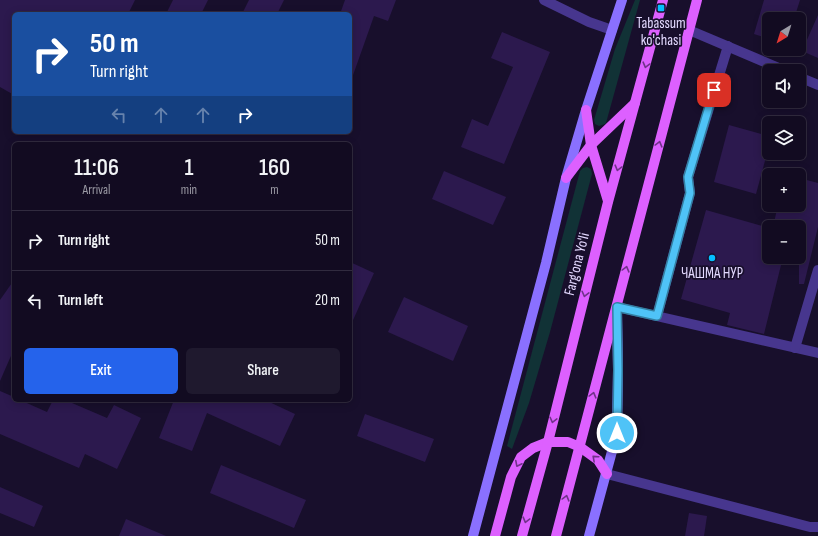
<!DOCTYPE html>
<html lang="en">
<head>
<meta charset="utf-8">
<style>
	:root { --surface:#120b21; --page:#1f192e; --text:#f1f3f6; --muted:#9c9ba5; --line:#312b3f; --accent:#2563eb }
	body { margin:0; font-family:"Sofia Sans Condensed",sans-serif; background:var(--page); color:var(--text); height:100vh; display:flex; flex-direction:column; font-size:15px; white-space:nowrap }
	* { box-sizing:border-box; margin:0 }
	p { font-size:13px; color:var(--muted) }
	.icon { flex:none; width:22px; height:22px; fill:none; stroke:currentColor; stroke-width:2; stroke-linecap:round; stroke-linejoin:round }
	.map { position:relative; flex:1; overflow:hidden }
	.drawer { position:absolute; left:12px; top:142px; width:340px; height:260px; display:flex; flex-direction:column; background:var(--surface); border-radius:6px; box-shadow:0 2px 10px #0003,0 0 0 1px var(--line) }
	.drawer>* { flex:none }
	.banner { position:absolute; left:12px; top:12px; width:340px; height:122px; border-radius:6px; box-shadow:0 2px 10px #0003,0 0 0 1px var(--line); background:#1a4fa0; color:#fff; overflow:hidden }
	.needle { width:26px; rotate:218deg }
	.tools { position:absolute; left:762px; top:12px; display:grid; gap:8px }
	.tools a { display:grid; place-items:center; width:44px; height:44px; border-radius:6px; background:var(--surface); box-shadow:0 2px 10px #0003,0 0 0 1px var(--line); font-size:20px }
	.pin { position:absolute; display:grid; place-items:center; width:34px; height:34px; color:#fff; margin:-17px; border-radius:8px; box-shadow:0 2px 6px #0006 }
	.me { position:absolute; width:44px; margin:-22px; rotate:0deg; stroke-linejoin:round; filter:drop-shadow(0 0 3px #0008) }
	.turn { display:flex; align-items:center; gap:14px; height:84px; padding:0 12px; font-size:18px }
	.turn .icon { width:52px; height:52px; stroke-width:2.5 }
	.turn b { display:block; font-size:28px; line-height:34px }
	.lanes { display:flex; align-items:center; height:38px; padding:0 12px; background:#0003; justify-content:center; gap:20px; direction:ltr }
	.lanes .off { opacity:.35 }
	.eta { display:flex; justify-content:space-evenly; align-items:center; height:68px; text-align:center }
	.eta b { font-size:24px; font-weight:600; line-height:28px }
	.primary-button { display:flex; gap:8px; margin-top:auto; padding:8px 12px }
	.primary-button a { flex:1; height:46px; border-radius:6px; background:var(--accent); color:#fff; font-size:16px; font-weight:600; line-height:46px; text-align:center }
	.primary-button a+a { background:var(--page); color:var(--text) }
	ul { padding:0; list-style:none }
	li { display:flex; align-items:center; gap:12px; height:60px; padding:0 12px; border-top:1px solid var(--line) }
	li div { flex:1 }
	li b { display:block; font-size:15px }
	li em { font-style:normal }
	.map>svg:first-child { display:block }
	.green { fill:#113236 }
	.building { fill:#2c194e }
	.lines { fill:none; stroke-linecap:round; stroke-linejoin:round }
	.lane { stroke:#47368e; stroke-width:10 }
	.street { stroke:#47368e; stroke-width:10 }
	.secondary { stroke:#8a70ff; stroke-width:10 }
	.primary { stroke:#dd60ff; stroke-width:10 }
	.oneway { stroke:#71338b }
	.route-casing { stroke:#337fa1; stroke-width:10 }
	.route { stroke:#4fc3f7; stroke-width:7 }
	.poi-dot { fill:#05bfff; stroke:#180f2c; stroke-width:1.5 }
	.labels { text-anchor:middle; dominant-baseline:central; stroke-width:3.5; stroke-linejoin:round; paint-order:stroke }
	.poi-label { font-size:15px; fill:#e3d9ff; stroke:#180f2c }
	.street-label { font-size:15px; fill:#e3d9ff; stroke:#180f2c }
</style>
</head>
<body>
<div class="map">
<svg width="818" height="536" viewBox="0 0 818 536">
	<rect width="100%" height="100%" fill="#180f2c"/>
	<g class="green">
		<polygon points="635,0 640,0 606,123 605,124 599,126 595,124 594,120 615,49"/>
		<polygon points="587,167 591,169 592,174 550,332 529,403 512,449 507,446 580,171 583,168"/>
	</g>
	<g class="building">
		<polygon points="0,0 135,0 128,14 14,14 14,95 0,87"/>
		<polygon points="173,0 208,0 201,14 166,14"/>
		<polygon points="249,0 284,0 277,14 242,14"/>
		<polygon points="345,0 396,0 388,21 374,16 352,78 350,78 350,14 340,14"/>
		<polygon points="764,0 800,0 794,19 769,19 769,39 754,34"/>
		<polygon points="818,15 818,58 802,51"/>
		<polygon points="502,32 550,52 504,164 461,147 472,119 488,126 513,67 491,58"/>
		<polygon points="729,125 769,136 769,146 756,194 714,182"/>
		<polygon points="444,171 506,197 493,225 432,199"/>
		<polygon points="799,178 818,183 818,227 804,284 799,284 799,227 773,227 778,205 799,205"/>
		<polygon points="706,210 769,228 769,257 783,257 764,334 727,325 730,313 681,299"/>
		<polygon points="350,262 374,273 350,327"/>
		<polygon points="14,280 14,349 0,381 0,300"/>
		<polygon points="404,297 468,326 453,361 388,332"/>
		<polygon points="0,391 14,397 14,400 20,400 47,412 53,400 65,400 107,418 114,405 141,418 117,469 85,454 79,468 0,434"/>
		<polygon points="174,400 265,400 295,414 280,446 207,413 192,451 159,438"/>
		<polygon points="365,414 434,439 425,462 357,436"/>
		<polygon points="221,465 306,500 294,528 210,493"/>
		<polygon points="0,487 43,506 34,527 0,513"/>
		<polygon points="689,513 707,516 704,536 685,536"/>
		<polygon points="126,519 166,536 119,536"/>
	</g>
	<g class="lines">
		<polyline class="lane" points="657,316 690,193 688,177 728,46"/>
		<g class="street">
			<polyline points="544,0 589,22 612,30"/>
			<polyline points="689,30 786,71"/>
			<polyline points="799,77 818,85"/>
			<polyline points="617,307 818,353"/>
			<polyline points="795,348 818,270"/>
			<polyline points="607,474 810,527 818,527"/>
		</g>
		<g class="secondary">
			<polyline points="473,536 546,263 566,178 586,110 622,0"/>
			<polyline points="589,536 617,433 618,370 617,311"/>
		</g>
		<g class="primary">
			<polyline points="586,110 591,145 608,201"/>
			<polyline points="566,178 591,145 635,103"/>
			<polyline points="495,536 511,477 521,457 533,448 548,442 568,442 580,447 598,460 607,474"/>
			<polyline points="522,536 548,442 608,202 663,0"/>
			<polyline points="556,536 697,0"/>
		</g>
	</g>
	<defs><path id="oneway-chevron" d="M-2-3.5L2.5 0L-2 3.5" fill="none" stroke-width="1.6" stroke-linecap="round" stroke-linejoin="round"/></defs>
	<g class="oneway">
		<use href="#oneway-chevron" transform="translate(646 65) rotate(105)"/>
		<use href="#oneway-chevron" transform="translate(659 144) rotate(-75)"/>
		<use href="#oneway-chevron" transform="translate(618 168) rotate(105)"/>
		<use href="#oneway-chevron" transform="translate(626 269) rotate(-75)"/>
		<use href="#oneway-chevron" transform="translate(585 294) rotate(104)"/>
		<use href="#oneway-chevron" transform="translate(593 395) rotate(-75)"/>
		<use href="#oneway-chevron" transform="translate(553 420) rotate(104)"/>
		<use href="#oneway-chevron" transform="translate(595 458) rotate(-138)"/>
		<use href="#oneway-chevron" transform="translate(518 464) rotate(117)"/>
		<use href="#oneway-chevron" transform="translate(566 498) rotate(-75)"/>
		<use href="#oneway-chevron" transform="translate(526 520) rotate(105)"/>
	</g>
	<g class="lines">
		<g class="route-casing">
			<polyline id="route" points="617,433 618,370 617,307 657,316 690,193 688,177 714,90"/>
		</g>
		<use href="#route" class="route"/>
	</g>
	<g class="poi-dot">
		<rect x="657" y="4" width="8" height="8" rx="2"/>
		<circle cx="712" cy="258" r="4"/>
	</g>
	<g class="labels">
		<g class="poi-label">
			<text x="661" y="23">Tabassum<tspan x="661" dy="17">ko'chasi</tspan></text>
			<text x="712" y="273">ЧАШМА НУР</text>
		</g>
		<g class="street-label">
			<text transform="translate(577 264) rotate(-76)">Farg'ona Yo'li</text>
		</g>
	</g>
</svg>
<div class="tools">
<a><svg class="needle" viewBox="-14 -14 28 28"><path d="M0-13l5 13h-10z" fill="#e53935"/><path d="M0 13l5-13h-10z" fill="#9c9ba5"/></svg></a>
<a><svg class="icon" aria-label="sound" viewBox="0 0 24 24"><path d="M4 9h4l5-4v14l-5-4H4zM17 9q2 3 0 6"/></svg></a>
<a><svg class="icon" aria-label="layers" viewBox="0 0 24 24"><path d="M12 4l9 5-9 5-9-5zM3 14l9 5 9-5"/></svg></a>
<a>+</a>
<a>−</a>
</div>
<div class="pin" style="left:714px;top:90px;background:#d93025"><svg class="icon" aria-label="arrive" viewBox="0 0 24 24"><path d="M6 21V4h12l-3 4 3 4H6"/></svg></div>
<svg class="me" style="left:617px;top:433px" viewBox="-20 -20 40 40"><circle r="17" fill="#4fc3f7" stroke="#fff" stroke-width="3"/><path d="M0-11L8 9 0 5-8 9z" fill="#fff"/></svg>
<div class="banner">
<div class="turn"><svg class="icon" aria-label="right" viewBox="0 0 24 24"><path d="M7 20v-9h11M14 6l5 5-5 5"/></svg><div><b>50 m</b>Turn right</div></div>
<div class="lanes"><svg class="icon off" aria-label="left" viewBox="0 0 24 24"><path d="M17 20v-9H6M10 6l-5 5 5 5"/></svg><svg class="icon off" aria-label="ahead" viewBox="0 0 24 24"><path d="M12 20V5M6 11l6-6 6 6"/></svg><svg class="icon off" aria-label="ahead" viewBox="0 0 24 24"><path d="M12 20V5M6 11l6-6 6 6"/></svg><svg class="icon" aria-label="right" viewBox="0 0 24 24"><path d="M7 20v-9h11M14 6l5 5-5 5"/></svg></div>
</div>
<section class="drawer">
<div class="eta">
<div><b>11:06</b><p>Arrival</p></div>
<div><b>1</b><p>min</p></div>
<div><b>160</b><p>m</p></div>
</div>
<ul>
<li><svg class="icon" aria-label="right" viewBox="0 0 24 24"><path d="M7 20v-9h11M14 6l5 5-5 5"/></svg><div><b>Turn right</b></div><em>50 m</em></li>
<li><svg class="icon" aria-label="left" viewBox="0 0 24 24"><path d="M17 20v-9H6M10 6l-5 5 5 5"/></svg><div><b>Turn left</b></div><em>20 m</em></li>
</ul>
<div class="primary-button"><a>Exit</a><a>Share</a></div>
</section>
</div>
</body>
</html>
